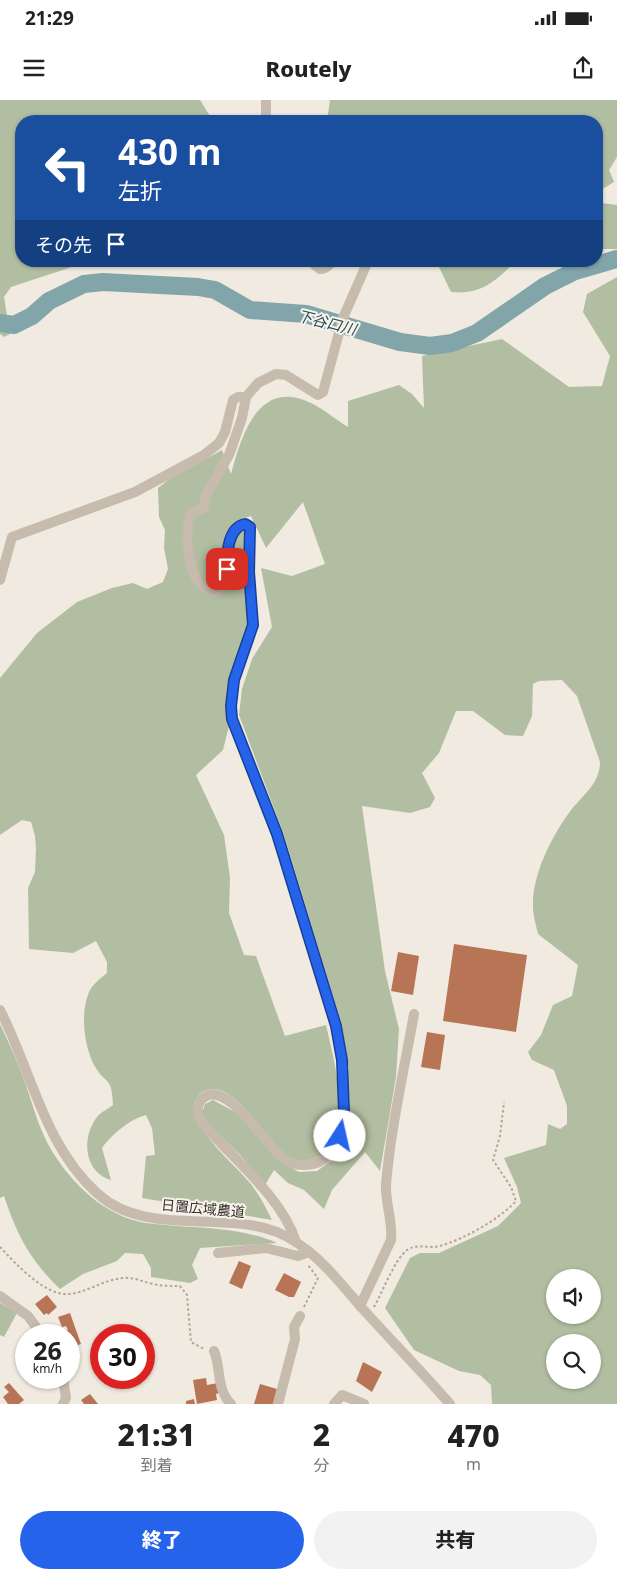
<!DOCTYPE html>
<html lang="ja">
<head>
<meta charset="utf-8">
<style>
	:root { --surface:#fff; --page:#f2f2f2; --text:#222; --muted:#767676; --accent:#2563eb }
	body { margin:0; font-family:"Noto Sans","Noto Sans JP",sans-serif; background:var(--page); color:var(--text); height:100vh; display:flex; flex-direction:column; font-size:19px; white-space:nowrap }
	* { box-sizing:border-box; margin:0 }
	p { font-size:16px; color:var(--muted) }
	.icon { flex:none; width:28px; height:28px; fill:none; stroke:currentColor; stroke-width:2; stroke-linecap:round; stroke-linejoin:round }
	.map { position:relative; height:1304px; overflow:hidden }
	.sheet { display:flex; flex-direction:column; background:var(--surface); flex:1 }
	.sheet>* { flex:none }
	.banner { position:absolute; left:15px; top:15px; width:588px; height:152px; border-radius:20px; box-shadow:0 1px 4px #0004; background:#1a4fa0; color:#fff; overflow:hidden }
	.buttons { position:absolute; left:546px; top:1169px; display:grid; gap:10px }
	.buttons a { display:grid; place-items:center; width:55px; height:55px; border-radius:50%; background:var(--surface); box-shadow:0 1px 4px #0004; font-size:25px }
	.speed { position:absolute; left:15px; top:1224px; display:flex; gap:10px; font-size:25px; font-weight:700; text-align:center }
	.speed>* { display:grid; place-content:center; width:65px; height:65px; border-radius:50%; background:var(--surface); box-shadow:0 1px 4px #0004; line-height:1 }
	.speed small { font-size:12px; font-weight:400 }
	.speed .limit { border:8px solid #d22; background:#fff; color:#111 }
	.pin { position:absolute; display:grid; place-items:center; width:42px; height:42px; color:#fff; margin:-21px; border-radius:10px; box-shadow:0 2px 8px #0006 }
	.me { position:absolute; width:55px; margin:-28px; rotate:10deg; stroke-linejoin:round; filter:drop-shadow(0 0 4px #0008) }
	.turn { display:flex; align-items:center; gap:18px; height:105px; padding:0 20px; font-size:22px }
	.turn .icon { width:65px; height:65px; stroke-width:2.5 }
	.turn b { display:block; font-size:35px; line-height:42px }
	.then { display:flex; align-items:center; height:48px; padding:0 20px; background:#0003; gap:10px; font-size:19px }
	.eta { display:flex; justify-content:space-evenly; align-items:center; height:85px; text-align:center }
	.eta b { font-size:30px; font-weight:800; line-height:35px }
	.primary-button { display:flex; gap:10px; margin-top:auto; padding:10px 20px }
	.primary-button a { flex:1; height:58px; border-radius:30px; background:var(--accent); color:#fff; font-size:20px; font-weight:800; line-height:58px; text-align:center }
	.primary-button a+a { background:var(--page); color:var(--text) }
	.status { display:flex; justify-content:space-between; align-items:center; height:35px; padding:0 25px; background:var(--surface); direction:ltr }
	.status svg { height:14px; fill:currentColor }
	header { display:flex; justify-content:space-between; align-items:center; height:65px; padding:0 20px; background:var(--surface); font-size:22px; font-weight:800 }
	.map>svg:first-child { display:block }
	.green { fill:#b2bea1; fill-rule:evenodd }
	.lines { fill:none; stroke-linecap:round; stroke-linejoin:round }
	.river { stroke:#82a5aa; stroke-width:18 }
	.building { fill:#b87556 }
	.path { stroke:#b3a597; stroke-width:2; stroke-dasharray:2.5 2.5; stroke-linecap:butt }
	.minor { stroke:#c7bbad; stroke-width:10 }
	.route-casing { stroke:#184099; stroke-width:12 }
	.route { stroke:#2563eb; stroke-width:9 }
	.labels { text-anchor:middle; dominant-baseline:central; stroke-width:4; stroke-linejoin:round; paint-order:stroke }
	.street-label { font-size:14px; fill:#362f2b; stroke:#f8f3ec }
	.water-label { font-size:15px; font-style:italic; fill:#254d53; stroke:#f8f3ec }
</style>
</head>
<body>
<div class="status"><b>21:29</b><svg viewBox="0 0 49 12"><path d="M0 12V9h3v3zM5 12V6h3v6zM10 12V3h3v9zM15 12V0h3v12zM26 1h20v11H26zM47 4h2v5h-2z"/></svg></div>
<header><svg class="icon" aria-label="menu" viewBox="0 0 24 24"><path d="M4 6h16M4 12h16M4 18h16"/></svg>Routely<svg class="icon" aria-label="share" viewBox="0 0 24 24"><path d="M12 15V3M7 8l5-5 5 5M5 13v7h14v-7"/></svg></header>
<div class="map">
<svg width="617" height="1304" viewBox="0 0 617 1304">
	<rect width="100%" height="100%" fill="#f0eae0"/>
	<g class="green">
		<polygon points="0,0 200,0 213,21 21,21 21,161 90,161 11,187 4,197 10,234 4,237 0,234"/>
		<polygon points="330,0 617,0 617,57 609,70 614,82 596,93 596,21 327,21"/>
		<path d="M601,103L617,105V149H599C594,133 596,119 601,103Z"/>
		<path d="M436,161H516C495,181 482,195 451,192Z"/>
		<path d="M617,177V1304H492L491,1285L480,1275L459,1271L414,1250L385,1208L410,1158L420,1153H439L498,1126L521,1103L517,1087L504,1058L546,1045L548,1024L560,1029L567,1024V1006L554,970L532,960L528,952L541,935L553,905L572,896L578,865L538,834C536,825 533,815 533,807C532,774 552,736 571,710C584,694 600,683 600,662L577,596L562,580L539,581L533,584L532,616L523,636L505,635L473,611H456L439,653L422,673L435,698L430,707L410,713L362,706L385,871L399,929L396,977L380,1071L365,1052L332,1090L324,1109L304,1090L288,1083L274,1070L265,1085L241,1056L207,1023L202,1013L205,1004L213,1000L235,1012L284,1064L299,1072L317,1071L332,1060L346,1042L349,969L342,925L284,735L239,615L242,589L252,559L272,527L261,468L292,476L325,464L303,402L266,448L251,416L238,420L248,431L247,470L257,506L258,524L236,557L228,585L226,609L229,626L223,650L196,675L224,735L230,778L229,813L244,855L256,856L285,936L326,925C333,957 358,1042 315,1058C306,1062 295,1062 286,1056C266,1042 234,977 204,991C200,992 197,998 194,1002C195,1034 231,1060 250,1083C259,1094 266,1108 272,1120L142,1098L146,1056L155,1055L152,1028L146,1015C130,1019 111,1035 102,1048L111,1080C84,1072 81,1038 97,1017C101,1012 108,1009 113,1005C112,975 106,986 94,965C84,945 80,913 89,892C92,885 101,878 107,873V862L96,841L73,853L29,849L28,788L35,772L36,748L35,736L31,722L22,720L0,735V578L37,533L77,502L112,488L133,483L147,489L163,482L168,469L164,448L165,430L159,417L158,388L168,380L222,350L231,374C242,334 259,276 313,304C325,310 336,320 348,327V301L399,285L412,294L424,308L422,256L502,239L569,287L602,286L610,256L583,212L587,194ZM555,1178H592V1215H555ZM555,1242H592V1280H555Z"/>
		<path d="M0,924C7,939 14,954 20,969C31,996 37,1027 52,1051C72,1084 106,1117 146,1123C190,1129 236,1125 277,1143L200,1148L192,1165L198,1179L190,1183L151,1177V1168L143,1154L125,1153L117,1161L83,1174L60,1189C30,1160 17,1135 4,1096L0,1098Z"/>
		<polygon points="0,1203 17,1213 4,1237 0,1235"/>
	</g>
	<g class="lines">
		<polyline class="river" points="0,223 14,225 32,216 49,201 84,184 103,182 198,187 215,190 250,210 306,214 400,242 430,246 452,243 477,233 545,186 575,171 617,159"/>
	</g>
	<g class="building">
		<polygon points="454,844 527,855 516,932 443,921"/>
		<polygon points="398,852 419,856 413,895 391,891"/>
		<polygon points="427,932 445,935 440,970 421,967"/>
		<polygon points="239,1161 251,1166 242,1189 229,1183"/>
		<polygon points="284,1173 301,1182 294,1197 289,1197 275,1190"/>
		<polygon points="47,1195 57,1207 48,1215 47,1213 44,1215 35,1204"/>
		<polygon points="70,1213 81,1244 70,1248 69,1235 65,1235 64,1232 68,1230 66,1226 62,1227 58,1217"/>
		<polygon points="363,1262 382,1272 372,1292 356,1281"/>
		<polygon points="206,1278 207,1285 218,1283 219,1293 216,1294 217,1300 197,1304 193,1280"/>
		<polygon points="9,1283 24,1300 19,1304 8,1304 3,1297 9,1292 4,1287"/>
		<polygon points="260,1284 277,1289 273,1304 254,1304"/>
		<polygon points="90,1294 98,1304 84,1304 81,1300"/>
		<polygon points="194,1299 195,1304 186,1304 186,1301"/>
	</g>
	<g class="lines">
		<g class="path">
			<path d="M0,1147C15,1163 45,1196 68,1194C87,1193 104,1179 124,1178C134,1177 143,1182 153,1184C162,1186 171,1186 180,1186L187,1195L191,1242L204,1249"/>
			<polyline points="304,1207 318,1178 307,1164"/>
			<path d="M374,1207C382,1193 395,1159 407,1150C418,1143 429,1149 440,1146C464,1139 500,1119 516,1101L511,1087L493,1060L500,1036L504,1002"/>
		</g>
		<g class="minor">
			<polyline points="266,0 266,21"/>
			<polyline points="310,161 320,169 325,168 334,161"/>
			<polyline points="0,480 12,437 135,392 204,355 219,343 225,332 233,300 238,297 246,297"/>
			<path d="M0,910C32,972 44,1046 98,1094C146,1137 220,1110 277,1132C313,1147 336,1178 361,1207C390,1239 421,1271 450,1304"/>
			<path d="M296,1142C282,1097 232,1058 202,1023C198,1014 195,1007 202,999C224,975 269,1049 284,1059C292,1065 303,1066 313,1064C353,1055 346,980 340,949C335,917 323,886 314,855C302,815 291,775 278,735C264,696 246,658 232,619L231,606L234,580L253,525L249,472L250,427L245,424C216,431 236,479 215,493C187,488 183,435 191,413L204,408L205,397L229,355L242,318L246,297L258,283L276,274L286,275L318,295L323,292L343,218L368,161"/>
			<polyline points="218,1153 266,1148 298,1156 309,1152"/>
			<polyline points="0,1196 28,1216 42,1235"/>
			<path d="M360,1206L391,1140C393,1121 385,1103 386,1084C391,1027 404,970 414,914"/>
			<path d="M214,1251C221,1265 216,1290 231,1304"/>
			<polyline points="63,1278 66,1298 63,1304"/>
			<polyline points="278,1304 295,1239 294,1227 300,1216"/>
			<polyline points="334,1304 342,1295 364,1304"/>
		</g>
	</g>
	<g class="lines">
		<g class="route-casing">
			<path id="route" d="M227,469C227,455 227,428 245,424L250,427L249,472L253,525L234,580L231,606L232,619L277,734L336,926L342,960L344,1012L340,1036"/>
		</g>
		<use href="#route" class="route"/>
	</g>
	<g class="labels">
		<g class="street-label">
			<text transform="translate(203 1108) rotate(5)">日置広域農道</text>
		</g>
		<g class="water-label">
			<text transform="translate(327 222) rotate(14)">下谷口川</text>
		</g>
	</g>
</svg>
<div class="buttons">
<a><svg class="icon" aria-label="sound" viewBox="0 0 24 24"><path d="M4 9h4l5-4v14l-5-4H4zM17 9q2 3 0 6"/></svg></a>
<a><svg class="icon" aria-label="search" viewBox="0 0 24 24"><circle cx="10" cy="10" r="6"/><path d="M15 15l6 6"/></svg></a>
</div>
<div class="speed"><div>26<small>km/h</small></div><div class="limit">30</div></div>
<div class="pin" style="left:227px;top:469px;background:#d93025"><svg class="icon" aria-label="arrive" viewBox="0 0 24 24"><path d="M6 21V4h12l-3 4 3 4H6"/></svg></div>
<svg class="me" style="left:340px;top:1036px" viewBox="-20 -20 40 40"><circle r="19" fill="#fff"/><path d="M0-13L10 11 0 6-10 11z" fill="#2563eb"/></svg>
<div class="banner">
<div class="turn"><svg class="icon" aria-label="left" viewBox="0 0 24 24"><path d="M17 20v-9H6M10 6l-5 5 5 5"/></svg><div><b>430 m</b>左折</div></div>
<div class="then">その先<svg class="icon" aria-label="arrive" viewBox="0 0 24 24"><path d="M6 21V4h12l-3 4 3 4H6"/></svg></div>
</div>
</div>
<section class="sheet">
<div class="eta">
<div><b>21:31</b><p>到着</p></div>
<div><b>2</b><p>分</p></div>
<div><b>470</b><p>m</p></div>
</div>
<div class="primary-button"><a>終了</a><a>共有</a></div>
</section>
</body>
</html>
